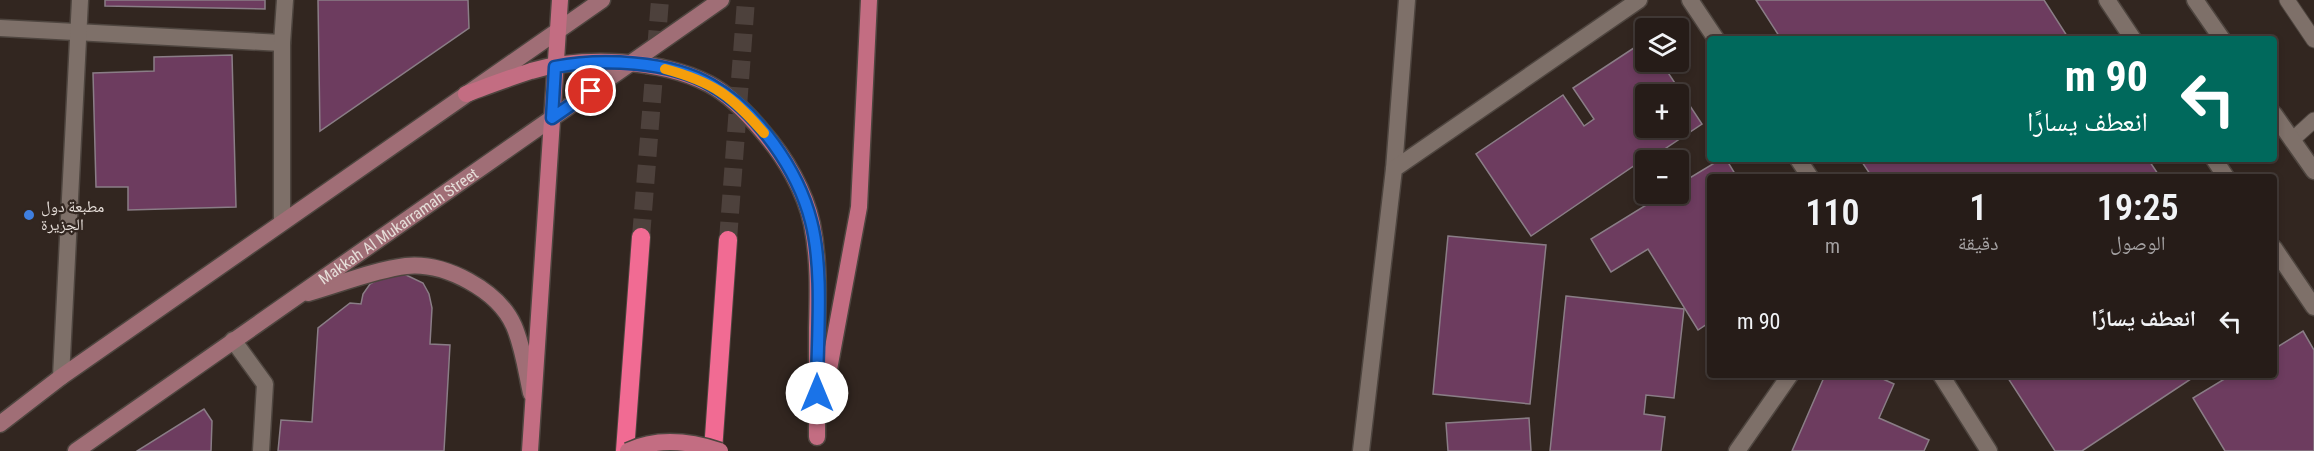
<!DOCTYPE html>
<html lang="ar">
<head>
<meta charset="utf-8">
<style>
	:root { --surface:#261c18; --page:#322925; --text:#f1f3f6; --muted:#a4a1a2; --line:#423a37 }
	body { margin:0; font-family:"Roboto Condensed","Noto Naskh Arabic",sans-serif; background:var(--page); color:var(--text); direction:rtl; height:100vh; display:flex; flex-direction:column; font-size:22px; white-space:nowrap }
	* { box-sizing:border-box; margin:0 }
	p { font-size:20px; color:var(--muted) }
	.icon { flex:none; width:33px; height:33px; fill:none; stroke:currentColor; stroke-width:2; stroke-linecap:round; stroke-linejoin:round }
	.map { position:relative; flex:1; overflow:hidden; direction:ltr }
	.panel { position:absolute; left:1707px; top:174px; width:570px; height:204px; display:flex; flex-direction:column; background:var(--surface); border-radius:6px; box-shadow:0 3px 9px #0003,0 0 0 2px var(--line); direction:rtl }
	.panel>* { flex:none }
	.banner { position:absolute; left:1707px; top:36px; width:570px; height:126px; border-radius:6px; box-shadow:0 3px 9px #0003,0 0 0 2px var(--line); direction:rtl; background:#00695c; color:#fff; overflow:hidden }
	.tools { position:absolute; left:1635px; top:18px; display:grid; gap:12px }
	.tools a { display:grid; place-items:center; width:54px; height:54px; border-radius:6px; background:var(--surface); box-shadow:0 3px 9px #0003,0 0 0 2px var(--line); font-size:30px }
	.pin { position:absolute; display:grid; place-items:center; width:51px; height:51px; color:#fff; margin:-26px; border:3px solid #fff; border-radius:50%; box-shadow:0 2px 6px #0007 }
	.me { position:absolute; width:66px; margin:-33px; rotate:0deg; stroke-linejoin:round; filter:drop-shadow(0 0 4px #0008) }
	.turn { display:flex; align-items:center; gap:21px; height:126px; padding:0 30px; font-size:27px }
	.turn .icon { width:78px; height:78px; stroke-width:2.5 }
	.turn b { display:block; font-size:42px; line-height:51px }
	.eta { display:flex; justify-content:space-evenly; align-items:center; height:102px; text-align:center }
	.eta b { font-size:36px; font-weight:600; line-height:42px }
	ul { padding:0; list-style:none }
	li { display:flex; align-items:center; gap:18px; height:90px; padding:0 30px }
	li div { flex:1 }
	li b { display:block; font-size:22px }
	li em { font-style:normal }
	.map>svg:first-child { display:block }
	.building { fill:#6d3c5f; stroke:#8a7d86; stroke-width:1.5; fill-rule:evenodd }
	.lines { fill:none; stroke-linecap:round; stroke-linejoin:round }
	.motorway-tunnel { stroke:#4d413c; stroke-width:18; stroke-dasharray:18 9; stroke-linecap:butt }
	.service-casing { stroke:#4e453f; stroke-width:17 }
	.minor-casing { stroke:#4e453f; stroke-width:19 }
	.tertiary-casing { stroke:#4e453f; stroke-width:19 }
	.secondary-casing { stroke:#4e453f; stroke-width:19 }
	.primary-casing { stroke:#4e453f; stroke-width:19 }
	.motorway-casing { stroke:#4e453f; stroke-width:20 }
	.service { stroke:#7e7069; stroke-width:15 }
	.minor { stroke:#7e7069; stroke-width:16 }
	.tertiary { stroke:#7e7069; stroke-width:16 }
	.secondary { stroke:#a06e76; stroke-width:16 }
	.primary { stroke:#c36d82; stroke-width:16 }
	.motorway { stroke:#f16b93; stroke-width:18 }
	.primary-bridge-casing { stroke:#4e453f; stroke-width:19; stroke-linecap:butt }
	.primary-bridge { stroke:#c36d82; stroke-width:16 }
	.route-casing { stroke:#114b97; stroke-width:15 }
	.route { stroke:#1a73e8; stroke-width:10 }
	.slow { stroke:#f59e0b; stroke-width:10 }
	.shop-dot { fill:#3f7fe0; stroke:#322620; stroke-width:2 }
	.labels { text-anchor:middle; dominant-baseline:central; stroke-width:4.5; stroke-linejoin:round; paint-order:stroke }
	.poi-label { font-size:16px; fill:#e5ddd8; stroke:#322620; text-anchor:start }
	.street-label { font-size:16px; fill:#e5ddd8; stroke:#322620 }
</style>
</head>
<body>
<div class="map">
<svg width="2314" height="451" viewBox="0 0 2314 451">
	<rect width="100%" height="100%" fill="#322620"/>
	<g class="building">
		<polygon points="105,0 265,0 265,9 105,6"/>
		<polygon points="318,0 468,0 469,28 320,131"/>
		<polygon points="1756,0 2044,0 2069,39 1781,39"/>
		<path d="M1646,40V62H1661L1702,124L1648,160L1646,161L1644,159L1531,236L1476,154L1563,95L1584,126L1594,119L1573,88ZM1646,94H1678V128H1646Z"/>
		<polygon points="232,55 236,207 128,210 128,187 96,187 93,73 154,71 154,57"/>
		<polygon points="1721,159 1726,159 1737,177 1710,177 1710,322 1698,330 1648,249 1611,272 1591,239 1664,194 1678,194 1678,185"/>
		<polygon points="1860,159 2148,159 2160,177 1872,177"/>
		<polygon points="1448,236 1546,245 1530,404 1433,394"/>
		<polygon points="404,274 423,283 429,294 432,308 430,344 450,345 444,451 278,451 281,420 312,422 318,328 350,303 361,304 363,294 370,284 382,277"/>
		<polygon points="1566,296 1684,309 1674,398 1646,395 1644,414 1665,417 1661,451 1550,451"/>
		<polygon points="2303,331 2314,350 2314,451 2225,451 2193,398 2231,375 2274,375 2274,349"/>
		<polygon points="1825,375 1874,375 1894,384 1879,418 1929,440 1924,451 1792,451"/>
		<polygon points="2006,375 2197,375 2082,451 2055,451"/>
		<polygon points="204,409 212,421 211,451 137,451"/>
		<polygon points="1529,418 1531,451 1448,451 1446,423"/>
	</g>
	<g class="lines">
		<g class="motorway-tunnel">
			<polyline points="641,237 660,0"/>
			<polyline points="728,240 746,0"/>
		</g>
		<g class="service-casing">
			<g id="service">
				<polyline points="2287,0 2314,40"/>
				<polyline points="2292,140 2314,120"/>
			</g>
		</g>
		<g class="minor-casing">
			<g id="minor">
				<polyline points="1690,0 1716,39"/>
				<polyline points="0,28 282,43"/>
				<polyline points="1798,159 1810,177"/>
				<polyline points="1394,169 1407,0"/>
				<polyline points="282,222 282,43 285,0"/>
				<polyline points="233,340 265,384 261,451"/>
				<polyline points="1941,375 1989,451"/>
				<polyline points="61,377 80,0"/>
				<polyline points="1361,451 1394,169 1639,0"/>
				<polyline points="1737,451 1790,375"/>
			</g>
		</g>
		<g class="tertiary-casing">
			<g id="tertiary">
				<polyline points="2107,0 2133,39"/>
				<polyline points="2195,0 2222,39"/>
				<polyline points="2274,114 2314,171"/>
				<polyline points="2214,159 2226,177"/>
				<polyline points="2274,248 2314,307"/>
			</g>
		</g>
		<g class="secondary-casing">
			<g id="secondary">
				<path d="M308,293C340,284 374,270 406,266C445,262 498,290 514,326C523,347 526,370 531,393"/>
				<polyline points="0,424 61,377 602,0"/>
				<path id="s1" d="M76,451L721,0"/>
			</g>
		</g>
		<g class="primary-casing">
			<g id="primary">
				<path d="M466,94C488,86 509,78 531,71C583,56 661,59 709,84C730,95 748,114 763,132C785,157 805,191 812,224C819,259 818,293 817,328C817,364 817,401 817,437"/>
				<polyline points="825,391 859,207 869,0"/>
				<polyline points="530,451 560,0"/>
			</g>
		</g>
		<g class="motorway-casing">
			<g id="motorway">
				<polyline points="625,451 641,237"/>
				<polyline points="713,451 728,240"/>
			</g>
		</g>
		<use href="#service" class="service"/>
		<use href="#minor" class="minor"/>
		<use href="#tertiary" class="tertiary"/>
		<use href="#secondary" class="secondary"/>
		<use href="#primary" class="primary"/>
		<use href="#motorway" class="motorway"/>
		<g class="primary-bridge-casing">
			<path id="primary-bridge" d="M628,451C658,437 690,441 720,451"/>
		</g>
		<use href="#primary-bridge" class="primary-bridge"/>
	</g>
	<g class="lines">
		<g class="route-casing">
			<path id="route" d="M591,91L552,118L555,67C601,58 670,61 711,85C757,111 798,170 811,221C824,270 817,341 817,393"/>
		</g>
		<use href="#route" class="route"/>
		<path class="slow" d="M665,69C713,82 732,96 764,133"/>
	</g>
	<circle class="shop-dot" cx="29" cy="215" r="6"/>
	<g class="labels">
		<g class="poi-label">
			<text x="41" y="206">مطبعة دول<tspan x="41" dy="18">الجزيرة</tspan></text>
		</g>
		<g class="street-label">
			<text stroke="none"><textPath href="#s1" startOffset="393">Makkah Al Mukarramah Street</textPath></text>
		</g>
	</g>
</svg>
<div class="tools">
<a><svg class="icon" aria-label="layers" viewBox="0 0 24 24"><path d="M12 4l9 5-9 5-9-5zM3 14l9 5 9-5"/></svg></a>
<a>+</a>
<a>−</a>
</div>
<div class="pin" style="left:591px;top:91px;background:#d93025"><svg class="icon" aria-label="arrive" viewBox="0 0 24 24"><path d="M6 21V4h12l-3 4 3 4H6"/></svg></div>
<svg class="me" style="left:817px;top:393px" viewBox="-20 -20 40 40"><circle r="19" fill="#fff"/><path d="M0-13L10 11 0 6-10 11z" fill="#1a73e8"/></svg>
<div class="banner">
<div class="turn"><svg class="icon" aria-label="left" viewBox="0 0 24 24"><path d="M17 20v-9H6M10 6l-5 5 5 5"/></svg><div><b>90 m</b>انعطف يسارًا</div></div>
</div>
<section class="panel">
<div class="eta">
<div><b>19:25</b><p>الوصول</p></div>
<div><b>1</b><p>دقيقة</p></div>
<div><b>110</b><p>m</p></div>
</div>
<ul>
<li><svg class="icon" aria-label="left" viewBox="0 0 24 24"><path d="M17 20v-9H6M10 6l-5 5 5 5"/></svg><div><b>انعطف يسارًا</b></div><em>90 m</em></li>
</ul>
</section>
</div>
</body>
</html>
